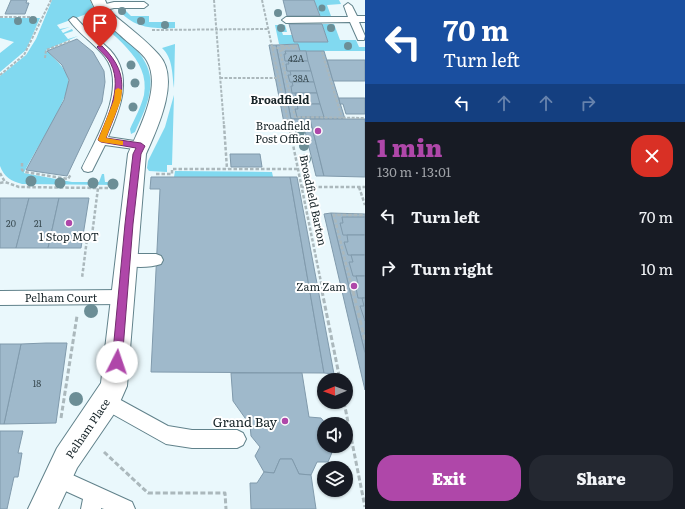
<!DOCTYPE html>
<html lang="en">
<head>
<meta charset="utf-8">
<style>
	:root { --surface:#171b24; --page:#242831; --text:#f1f3f6; --muted:#9ea1a6; --accent:#af47a9 }
	body { margin:0; font-family:Literata,serif; background:var(--page); color:var(--text); height:100vh; display:flex; flex-direction:column; font-size:15px; white-space:nowrap }
	* { box-sizing:border-box; margin:0 }
	p { font-size:13px; color:var(--muted) }
	.icon { flex:none; width:22px; height:22px; fill:none; stroke:currentColor; stroke-width:2; stroke-linecap:round; stroke-linejoin:round }
	.map { position:relative; flex:1; overflow:hidden }
	.sheet { display:flex; flex-direction:column; background:var(--surface); width:320px }
	.sheet>* { flex:none }
	.top-card { background:#1a4fa0; color:#fff; overflow:hidden }
	.needle { width:26px; rotate:269deg }
	.controls { position:absolute; left:317px; top:373px; display:grid; gap:8px }
	.controls a { display:grid; place-items:center; width:36px; height:36px; border-radius:50%; background:var(--surface); box-shadow:0 1px 3px #0004; font-size:20px }
	.pin { position:absolute; display:grid; place-items:center; width:34px; height:34px; color:#fff; margin:-41px -17px; border-radius:50% 50% 50% 0; rotate:-45deg; box-shadow:0 0 4px #0007 }
	.pin .icon { rotate:45deg }
	.me { position:absolute; width:44px; margin:-22px; rotate:4deg; stroke-linejoin:round; filter:drop-shadow(0 0 3px #0008) }
	.turn { display:flex; align-items:center; gap:14px; height:84px; padding:0 12px; font-size:18px }
	.turn .icon { width:52px; height:52px; stroke-width:2.5 }
	.turn b { display:block; font-size:28px; line-height:34px }
	.lanes { display:flex; align-items:center; height:38px; padding:0 12px; background:#0003; justify-content:center; gap:20px; direction:ltr }
	.lanes .off { opacity:.35 }
	.round { display:grid; place-items:center; flex:none; width:42px; height:42px; border-radius:16px; background:var(--page) }
	.head { display:flex; align-items:center; justify-content:space-between; height:68px; padding:0 12px }
	h1 { font-size:24px; font-weight:800; line-height:30px; color:var(--accent) }
	.cta { display:flex; gap:8px; margin-top:auto; padding:8px 12px }
	.cta a { flex:1; height:46px; border-radius:16px; background:var(--accent); color:#fff; font-size:16px; font-weight:800; line-height:46px; text-align:center }
	.cta a+a { background:var(--page); color:var(--text) }
	ul { padding:0; list-style:none }
	li { display:flex; align-items:center; gap:12px; height:52px; padding:0 12px }
	li div { flex:1 }
	li b { display:block; font-size:15px }
	li em { font-style:normal }
	main { display:flex; flex:1; min-height:0 }
	.map>svg:first-child { display:block }
	.green { fill:#81d9f0 }
	.building { fill:#9fb9cb; stroke:#809aac }
	.lines { fill:none; stroke-linecap:round; stroke-linejoin:round }
	.lane-casing { stroke:#61828b; stroke-width:2 }
	.street-casing { stroke:#61828b; stroke-width:2 }
	.path-far2 { stroke:#abb8bc; stroke-width:2; stroke-dasharray:3 1.5; stroke-linecap:butt }
	.path-far1 { stroke:#abb8bc; stroke-width:2.5; stroke-dasharray:3.5 2; stroke-linecap:butt }
	.path { stroke:#abb8bc; stroke-width:3; stroke-dasharray:5 2.5; stroke-linecap:butt }
	.lane { fill:#fff; fill-rule:evenodd }
	.street { fill:#fff; fill-rule:evenodd }
	.tree { fill:#6c8e96 }
	.route { fill:#af47a9; stroke:#722e6e }
	.slow { fill:#f59e0b }
	.poi-dot { fill:#af47a9; stroke:#fff; stroke-width:1.5 }
	.labels { text-anchor:middle; dominant-baseline:central; stroke-width:4; stroke-linejoin:round; paint-order:stroke }
	.number-label { font-size:9px; fill:#3a4b52 }
	.far-quarter-label { font-size:11px; font-weight:bold; fill:#19262a; stroke:#fff }
	.poi-label { font-size:11px; fill:#19262a; stroke:#fff; text-anchor:end }
	.street-label { font-size:11px; fill:#19262a; stroke:#fff }
	.near-poi-label { font-size:13px; fill:#19262a; stroke:#fff; text-anchor:end }
</style>
</head>
<body>
<main>
<div class="map">
<svg width="365" height="509" viewBox="0 0 365 509">
	<rect width="100%" height="100%" fill="#eaf8fc"/>
	<g class="green">
		<path d="M52,0H90C94,12 103,20 112,29C123,39 139,49 145,62C158,85 145,110 135,132L131,134L130,129C135,118 141,107 144,95C151,58 111,35 89,13L57,25L60,29L70,27L61,30L63,33L72,29L73,31L64,34L68,39L78,36L46,50C54,59 65,66 68,79C73,94 32,155 24,173L72,182H99L102,174H104L105,182H117V185L22,184C11,181 4,177 0,166V76L26,55L36,39Z"/>
		<polygon points="314,0 339,0 341,4 327,5 331,16 320,16"/>
		<path d="M122,7L131,16H149V22H175V28C152,29 133,28 118,9Z"/>
		<polygon points="0,18 40,18 26,50 0,72 0,53 14,42 0,38"/>
		<polygon points="322,24 334,24 340,40 356,40 359,47 365,47 365,51 300,51 298,44 279,44 275,25 285,25 287,32 282,32 283,35 292,35 328,42"/>
		<path d="M175,44L174,88C172,74 173,58 162,48Z"/>
		<polygon points="174,95 172,165 167,165 167,172 149,171 147,168 148,161 165,127"/>
		<polygon points="175,171 272,172 273,177 174,177"/>
	</g>
	<g class="building">
		<polygon points="11,0 27,0 26,3 29,3 25,14 5,14"/>
		<polygon points="283,0 314,0 320,16 287,16"/>
		<polygon points="289,24 322,24 328,42 294,42"/>
		<polygon points="77,39 93,52 104,71 105,82 102,102 67,176 26,170 64,100 69,80 62,65 47,51"/>
		<polygon points="298,44 300,51 324,51 345,119 291,119 276,45"/>
		<polygon points="269,45 276,45 291,119 310,119 324,176 316,176 303,123 284,123"/>
		<polygon points="285,51 306,51 308,61 285,61 284,54 286,54"/>
		<polygon points="327,60 365,60 365,81 333,81"/>
		<polygon points="288,61 308,61 311,71 287,71 286,64 289,64"/>
		<polygon points="290,71 311,71 314,82 290,82 288,75 291,75"/>
		<polygon points="292,82 314,82 317,93 292,93 291,86 293,86"/>
		<polygon points="295,93 317,93 320,104 295,104 293,97 296,97"/>
		<polygon points="339,98 365,98 365,114 346,114 343,104 340,104"/>
		<polygon points="297,104 320,104 324,117 297,117 295,109 298,109"/>
		<polygon points="310,119 365,119 365,177 324,176"/>
		<polygon points="230,154 260,154 262,167 231,167"/>
		<polygon points="151,177 290,177 324,373 151,372 160,189 150,189"/>
		<polygon points="290,177 297,177 334,374 324,373"/>
		<polygon points="0,198 29,198 16,248 0,248"/>
		<polygon points="29,198 59,198 48,248 16,248"/>
		<polygon points="59,198 89,198 81,248 48,248"/>
		<polygon points="331,213 365,214 365,353"/>
		<polygon points="331,213 365,353 365,390 324,214"/>
		<polygon points="342,217 365,217 365,235 343,235 340,223 343,223"/>
		<polygon points="347,235 365,235 365,255 348,255 344,242 348,242"/>
		<polygon points="351,255 365,255 365,276 353,276 349,262 353,262"/>
		<polygon points="356,276 365,276 365,298 358,298 355,283 358,283"/>
		<polygon points="362,298 365,298 365,321 360,306 364,306"/>
		<polygon points="46,343 67,343 56,423 4,424 21,344"/>
		<polygon points="0,344 21,344 4,424 0,424"/>
		<polygon points="231,373 302,373 309,417 321,418 326,424 324,424 324,446 330,446 333,450 328,462 317,462 311,475 299,474 292,459 280,459 274,473 264,472 255,456 260,447 251,436 250,425 233,401"/>
		<polygon points="0,431 23,431 18,453 22,453 18,477 14,477 7,509 0,509"/>
		<polygon points="280,459 292,459 299,474 311,475 316,509 251,509 250,483 257,483 264,472 274,473"/>
	</g>
	<g class="lines">
		<g class="lane-casing">
			<g id="lane">
				<polygon points="114,2 144,2 148,5 144,8 114,8 101,11 97,8 98,6"/>
				<polygon points="348,3 352,6 357,16 365,16 365,22 359,22 365,36 364,40 358,40 350,22 286,23 282,20 286,17 348,17 344,6"/>
				<path d="M73,17L76,18C86,30 99,39 110,50C134,76 120,109 108,137L141,142L145,143L147,146L145,149L141,150L105,145L92,171L88,172L84,171L82,168C96,139 128,87 105,57C94,43 79,34 69,20Z"/>
				<path d="M125,254H156L161,256L163,260L161,264C150,268 131,268 120,264L118,260L120,256Z"/>
				<polygon points="122,290 127,292 129,297 127,302 122,304 0,305 0,291"/>
				<polygon points="106,392 168,426 192,430 237,430 243,433 246,439 243,445 237,448 192,448 166,444 100,407 97,401 100,395"/>
				<polygon points="57,468 132,502 135,509 104,509 101,508 101,509 81,509 83,499 50,484 48,477 50,470"/>
			</g>
		</g>
		<g class="street-casing">
			<path id="street" d="M91,0H105L108,7L113,14C128,27 146,40 159,55C181,79 157,129 146,154L127,386L116,411L77,468L58,509H28L57,448L101,383L128,154C139,129 162,87 147,61C143,53 127,42 120,35C108,25 97,15 91,0Z"/>
		</g>
		<g class="path-far2">
			<polyline points="214,0 224,126"/>
			<polyline points="262,0 289,126"/>
			<polyline points="0,17 32,17"/>
			<polyline points="152,30 268,29"/>
			<polygon points="281,46 296,46 296,48 282,48"/>
			<polyline points="272,48 282,48"/>
			<polyline points="282,48 283,51 280,51 295,117 365,118"/>
			<polyline points="322,52 342,118"/>
			<polyline points="45,58 46,50 70,41"/>
			<polyline points="0,75 24,55 51,0"/>
			<polyline points="220,78 279,78"/>
		</g>
		<g class="path-far1">
			<polyline points="224,125 227,169"/>
			<polyline points="289,125 323,292"/>
			<polyline points="22,163 22,170 25,172 68,179 71,174"/>
			<polyline points="0,173 5,182 19,187 98,188 92,235 87,239 82,278"/>
			<polyline points="156,174 172,174 172,169 298,169"/>
			<polyline points="0,183 5,182"/>
			<polyline points="302,187 365,187"/>
			<polyline points="359,187 365,205"/>
			<polyline points="99,188 112,188"/>
			<polyline points="353,292 334,215 365,215"/>
		</g>
		<g class="path">
			<polyline points="322,291 340,380"/>
			<polyline points="353,291 365,341"/>
			<polyline points="344,402 365,507"/>
			<polyline points="61,418 77,316"/>
			<polyline points="104,452 148,493 225,493 226,509"/>
		</g>
		<use href="#lane" class="lane"/>
		<use href="#street" class="street"/>
	</g>
	<g class="tree">
		<circle cx="322" cy="8" r="3.5"/>
		<circle cx="122" cy="11" r="4"/>
		<circle cx="278" cy="13" r="4"/>
		<circle cx="33" cy="20" r="4"/>
		<circle cx="18" cy="21" r="4"/>
		<circle cx="141" cy="21" r="4"/>
		<circle cx="165" cy="25" r="4"/>
		<circle cx="281" cy="28" r="4"/>
		<circle cx="331" cy="28" r="4"/>
		<circle cx="348" cy="46" r="4"/>
		<circle cx="131" cy="65" r="4.5"/>
		<circle cx="135" cy="83" r="4.5"/>
		<circle cx="133" cy="107" r="4.5"/>
		<circle cx="300" cy="132" r="5"/>
		<circle cx="304" cy="146" r="5"/>
		<circle cx="306" cy="159" r="5"/>
		<circle cx="31" cy="181" r="5.5"/>
		<circle cx="60" cy="183" r="5.5"/>
		<circle cx="93" cy="183" r="5.5"/>
		<circle cx="113" cy="184" r="5.5"/>
		<circle cx="91" cy="311" r="7"/>
		<circle cx="76" cy="399" r="7"/>
	</g>
	<path class="route" d="M98,46H102C135,78 120,101 106,138L141,143L145,146L141,154L133,224L122,362L121,366L117,368L113,366L112,362L125,224L133,154L136,148L101,142L98,140C108,115 125,84 108,59C105,55 100,51 97,47Z"/>
	<polygon class="slow" points="118,88 122,90 121,100 106,138 123,141 123,145 121,145 101,142 98,140 114,100 115,90"/>
	<g class="poi-dot">
		<circle cx="318" cy="131" r="4"/>
		<circle cx="69" cy="223" r="4"/>
		<circle cx="354" cy="286" r="4"/>
		<circle cx="285" cy="421" r="4"/>
	</g>
	<g class="labels">
		<g class="number-label">
			<text x="296" y="58">42A</text>
			<text x="301" y="78">38A</text>
			<text x="11" y="223">20</text>
			<text x="38" y="223">21</text>
			<text x="37" y="383">18</text>
		</g>
		<g class="far-quarter-label">
			<text x="280" y="99">Broadfield</text>
		</g>
		<g class="poi-label">
			<text x="310" y="125">Broadfield<tspan x="310" dy="13">Post Office</tspan></text>
			<text x="69" y="236" text-anchor="middle">1 Stop MOT</text>
			<text x="346" y="286">Zam Zam</text>
		</g>
		<g class="street-label">
			<text transform="translate(314 200) rotate(78)">Broadfield Barton</text>
			<text x="61" y="297">Pelham Court</text>
			<text transform="translate(87 428) rotate(-56)">Pelham Place</text>
		</g>
		<g class="near-poi-label">
			<text x="277" y="421">Grand Bay</text>
		</g>
	</g>
</svg>
<div class="controls">
<a><svg class="needle" viewBox="-14 -14 28 28"><path d="M0-13l5 13h-10z" fill="#e53935"/><path d="M0 13l5-13h-10z" fill="#9ea1a6"/></svg></a>
<a><svg class="icon" aria-label="sound" viewBox="0 0 24 24"><path d="M4 9h4l5-4v14l-5-4H4zM17 9q2 3 0 6"/></svg></a>
<a><svg class="icon" aria-label="layers" viewBox="0 0 24 24"><path d="M12 4l9 5-9 5-9-5zM3 14l9 5 9-5"/></svg></a>
</div>
<div class="pin" style="left:100px;top:47px;background:#d93025"><svg class="icon" aria-label="arrive" viewBox="0 0 24 24"><path d="M6 21V4h12l-3 4 3 4H6"/></svg></div>
<svg class="me" style="left:117px;top:362px" viewBox="-20 -20 40 40"><circle r="19" fill="#fff"/><path d="M0-13L10 11 0 6-10 11z" fill="#af47a9"/></svg>
</div>
<section class="sheet">
<div class="top-card">
<div class="turn"><svg class="icon" aria-label="left" viewBox="0 0 24 24"><path d="M17 20v-9H6M10 6l-5 5 5 5"/></svg><div><b>70 m</b>Turn left</div></div>
<div class="lanes"><svg class="icon" aria-label="left" viewBox="0 0 24 24"><path d="M17 20v-9H6M10 6l-5 5 5 5"/></svg><svg class="icon off" aria-label="ahead" viewBox="0 0 24 24"><path d="M12 20V5M6 11l6-6 6 6"/></svg><svg class="icon off" aria-label="ahead" viewBox="0 0 24 24"><path d="M12 20V5M6 11l6-6 6 6"/></svg><svg class="icon off" aria-label="right" viewBox="0 0 24 24"><path d="M7 20v-9h11M14 6l5 5-5 5"/></svg></div>
</div>
<div class="head"><div><h1>1 min</h1><p>130 m · 13:01</p></div><a class="round" style="background:#d93025;color:#fff"><svg class="icon" aria-label="close" viewBox="0 0 24 24"><path d="M6 6l12 12M18 6L6 18"/></svg></a></div>
<ul>
<li><svg class="icon" aria-label="left" viewBox="0 0 24 24"><path d="M17 20v-9H6M10 6l-5 5 5 5"/></svg><div><b>Turn left</b></div><em>70 m</em></li>
<li><svg class="icon" aria-label="right" viewBox="0 0 24 24"><path d="M7 20v-9h11M14 6l5 5-5 5"/></svg><div><b>Turn right</b></div><em>10 m</em></li>
</ul>
<div class="cta"><a>Exit</a><a>Share</a></div>
</section>
</main>
</body>
</html>
